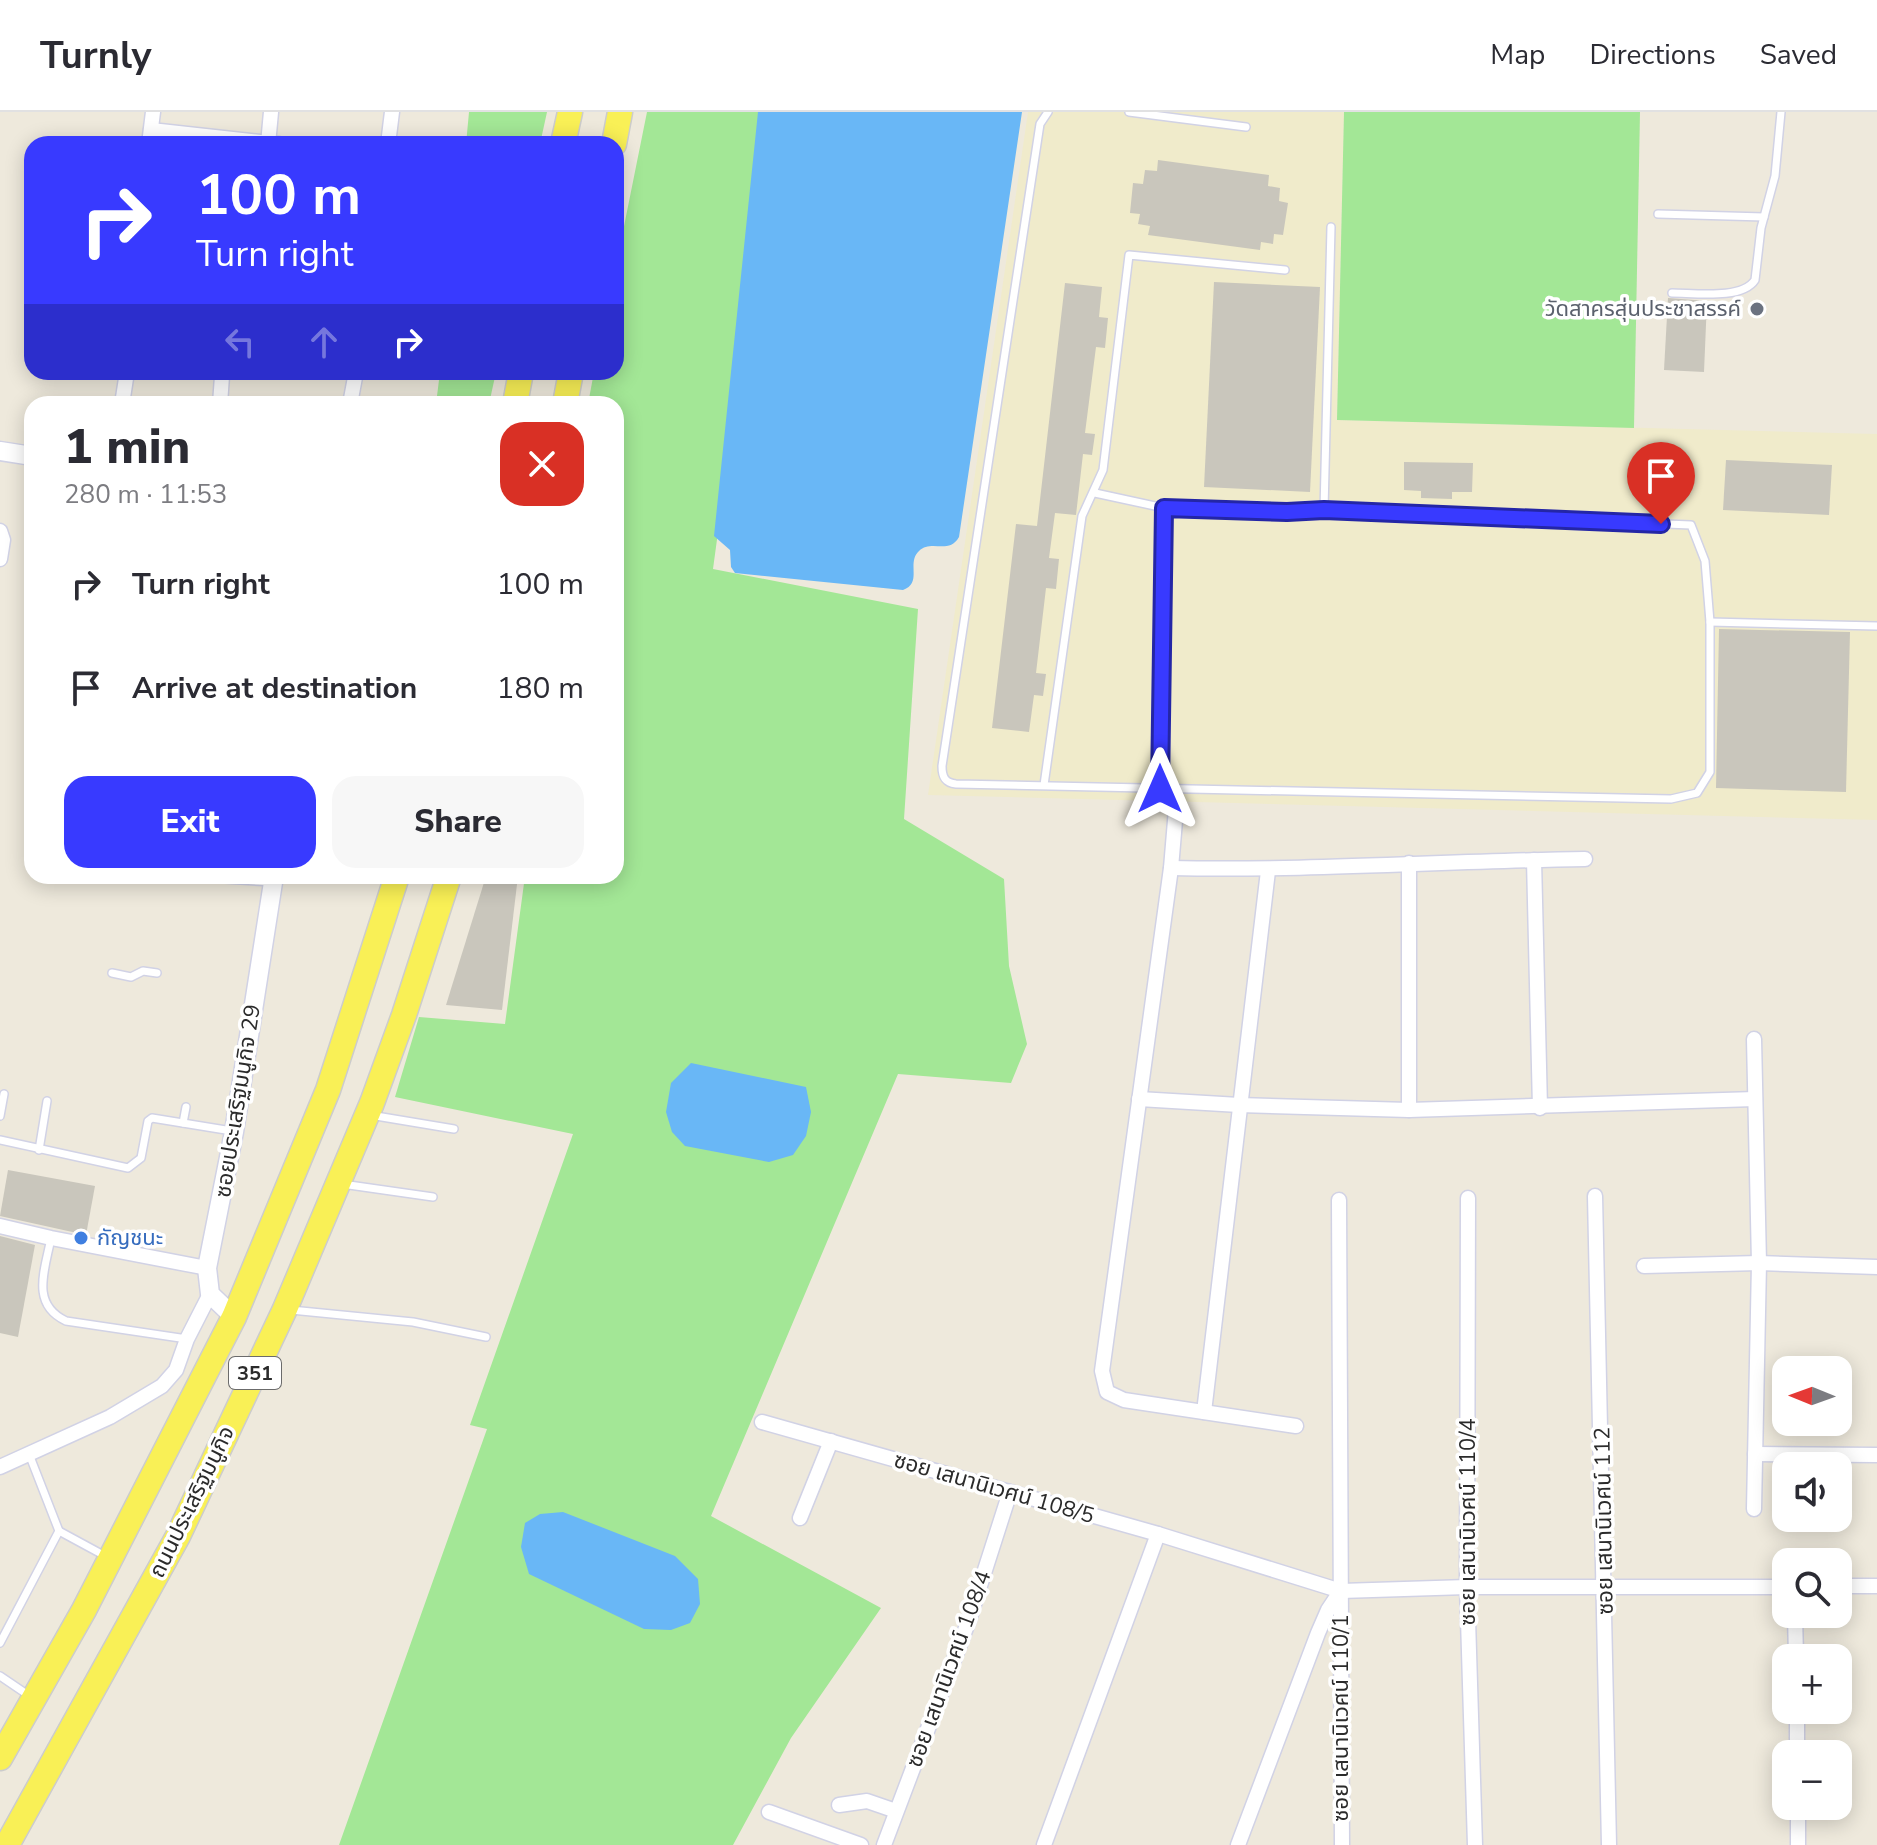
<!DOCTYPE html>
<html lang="en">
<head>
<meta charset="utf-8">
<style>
	:root { --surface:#fff; --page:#f7f7f7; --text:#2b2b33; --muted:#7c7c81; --line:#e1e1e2; --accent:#383aff }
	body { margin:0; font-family:"Nunito Sans","Noto Sans Thai",sans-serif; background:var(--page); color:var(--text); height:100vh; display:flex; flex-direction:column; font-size:30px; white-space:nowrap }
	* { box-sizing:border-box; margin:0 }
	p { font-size:26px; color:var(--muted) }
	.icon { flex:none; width:44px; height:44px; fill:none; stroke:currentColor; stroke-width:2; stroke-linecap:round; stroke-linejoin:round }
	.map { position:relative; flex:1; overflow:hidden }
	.drawer { position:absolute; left:24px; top:284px; width:600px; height:488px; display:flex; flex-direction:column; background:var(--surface); border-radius:24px; box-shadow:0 4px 20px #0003 }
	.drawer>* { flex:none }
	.guide { position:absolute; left:24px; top:24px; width:600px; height:244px; border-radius:24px; box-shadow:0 4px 20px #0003; background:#383aff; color:#fff; overflow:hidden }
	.needle { width:52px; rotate:271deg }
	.tools { position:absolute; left:1772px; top:1244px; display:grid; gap:16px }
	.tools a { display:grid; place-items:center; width:80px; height:80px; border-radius:16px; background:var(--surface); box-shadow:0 4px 20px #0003; font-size:40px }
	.pin { position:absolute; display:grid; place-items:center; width:68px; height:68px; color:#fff; margin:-82px -34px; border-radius:50% 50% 50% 0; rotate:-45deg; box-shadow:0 0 8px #0007 }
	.pin .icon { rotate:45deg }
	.me { position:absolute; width:88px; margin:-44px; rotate:0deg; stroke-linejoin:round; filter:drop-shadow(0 0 6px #0008) }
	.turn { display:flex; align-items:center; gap:28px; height:168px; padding:0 40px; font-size:36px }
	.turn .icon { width:104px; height:104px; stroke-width:2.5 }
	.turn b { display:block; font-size:56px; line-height:68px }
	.lanes { display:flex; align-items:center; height:76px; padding:0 40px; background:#0003; justify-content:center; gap:40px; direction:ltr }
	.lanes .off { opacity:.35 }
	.round { display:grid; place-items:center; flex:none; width:84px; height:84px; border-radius:24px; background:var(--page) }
	.overview { display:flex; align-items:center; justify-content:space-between; height:136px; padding:0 40px }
	h1 { font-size:48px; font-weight:800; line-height:60px }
	.button { display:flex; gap:16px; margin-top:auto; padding:16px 40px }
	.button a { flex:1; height:92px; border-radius:24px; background:var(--accent); color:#fff; font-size:32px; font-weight:800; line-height:92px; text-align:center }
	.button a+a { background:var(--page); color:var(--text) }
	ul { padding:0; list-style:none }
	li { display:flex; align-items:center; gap:24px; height:104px; padding:0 40px }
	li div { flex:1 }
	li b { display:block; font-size:30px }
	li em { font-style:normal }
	header { display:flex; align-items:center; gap:48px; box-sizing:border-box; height:112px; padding:0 40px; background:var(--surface); border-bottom:2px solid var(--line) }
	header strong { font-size:38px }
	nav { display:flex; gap:44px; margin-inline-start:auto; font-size:28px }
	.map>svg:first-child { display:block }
	.education { fill:#f0ebcb }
	.green { fill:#a3e796 }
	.water { fill:#69b7f6 }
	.building { fill:#c9c6bc }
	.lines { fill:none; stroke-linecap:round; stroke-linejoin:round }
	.service-casing { stroke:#d1d2e5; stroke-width:10 }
	.minor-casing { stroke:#d1d2e5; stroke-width:17 }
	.tertiary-casing { stroke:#d1d2e5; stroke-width:21 }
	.primary-casing { stroke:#ccc; stroke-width:27 }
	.service { stroke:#fff; stroke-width:7 }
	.minor { stroke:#fff; stroke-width:14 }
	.tertiary { stroke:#fff; stroke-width:18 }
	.primary { stroke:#f9f056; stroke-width:24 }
	.route-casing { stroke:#2426a6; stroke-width:20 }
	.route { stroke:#383aff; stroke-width:14 }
	.worship-dot { fill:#6b7280; stroke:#fff; stroke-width:3 }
	.shop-dot { fill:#3f7fe0; stroke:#fff; stroke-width:3 }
	.labels { text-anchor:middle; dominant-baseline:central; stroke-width:7; stroke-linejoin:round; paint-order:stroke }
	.shield { fill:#fff; stroke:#6b6b6b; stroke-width:2 }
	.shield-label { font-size:20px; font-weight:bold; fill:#2b2b2b }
	.worship-label { font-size:22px; fill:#5b616d; stroke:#fff; text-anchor:end }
	.street-label { font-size:22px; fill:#2b2b2b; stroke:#fff }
	.shop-label { font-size:22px; fill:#366cbe; stroke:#fff; text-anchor:start }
</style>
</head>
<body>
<header>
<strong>Turnly</strong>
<nav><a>Map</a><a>Directions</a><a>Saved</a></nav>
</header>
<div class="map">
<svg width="1877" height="1733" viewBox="0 0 1877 1733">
	<rect width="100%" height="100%" fill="#eee9dc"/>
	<polygon class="education" points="1028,0 1344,0 1337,308 1877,322 1877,708 928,683"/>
	<g class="green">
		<polygon points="469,0 547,0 540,32 466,32"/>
		<polygon points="647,0 775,0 713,457 918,497 904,707 1004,767 1009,854 1027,932 1011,971 898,962 711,1404 881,1496 791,1626 733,1733 339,1733 487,1317 470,1313 573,1022 395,985 419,905 505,912 525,764 616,764 616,292 588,292 594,260 616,260 616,154"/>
		<polygon points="1344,0 1640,0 1634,316 1337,308"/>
		<polygon points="440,260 496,260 489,292 436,292"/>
	</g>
	<g class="water">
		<path d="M758,0H1022L959,425C949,443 931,427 919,439C906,451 923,471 903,478L735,461L731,455L730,438L714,424Z"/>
		<polygon points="691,951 806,975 811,1000 806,1024 793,1043 769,1050 685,1034 672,1020 666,1000 671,971"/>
		<polygon points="563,1400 675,1444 698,1467 700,1492 690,1511 671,1518 644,1517 529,1462 521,1435 525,1411 540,1402"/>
	</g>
	<g class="building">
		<polygon points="1158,48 1269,63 1268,74 1280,76 1279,89 1288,91 1283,123 1274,122 1273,132 1261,130 1260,138 1148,123 1150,114 1138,112 1140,102 1130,101 1133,71 1143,72 1145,58 1157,59"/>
		<polygon points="1214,170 1320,175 1310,380 1204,375"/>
		<polygon points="1065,171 1102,175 1099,205 1108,206 1105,236 1096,235 1085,321 1095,322 1092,343 1083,342 1076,403 1055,401 1049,446 1059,447 1056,477 1046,476 1036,561 1046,562 1043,584 1034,583 1029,620 992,616 1016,412 1037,414"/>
		<polygon points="1668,186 1707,189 1704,260 1664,258"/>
		<polygon points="1726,348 1832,353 1829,403 1723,398"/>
		<polygon points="1404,350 1473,351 1472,380 1452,380 1452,387 1421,386 1421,379 1404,378"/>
		<polygon points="1719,517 1850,520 1846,680 1716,676"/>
		<polygon points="486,764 518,764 502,898 446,893"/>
		<polygon points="8,1058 95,1074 86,1123 0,1104"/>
		<polygon points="0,1124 35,1133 18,1225 0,1221"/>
	</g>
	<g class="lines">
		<g class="service-casing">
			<g id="service">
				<path d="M1048,0L1040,12L942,654C942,665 945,671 956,672L1671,687L1697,681L1710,660V510L1705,449L1691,413L1324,398L1331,115"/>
				<polyline points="1129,0 1246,15"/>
				<polyline points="1658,102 1764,105"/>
				<path d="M1672,181C1694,181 1742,188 1755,168L1761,116L1775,64L1781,0"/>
				<polyline points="1095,381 1164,396 1160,677"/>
				<polyline points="1164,396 1287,400 1324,398"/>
				<polyline points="1710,510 1877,514"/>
				<polyline points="1044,673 1082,404 1103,358 1129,143 1285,158"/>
				<polyline points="178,764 271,770"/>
				<polyline points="74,767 173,764"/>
				<polyline points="112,861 131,865 143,859 157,861"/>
				<polyline points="370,1003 454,1017"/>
				<polyline points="0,1004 4,982"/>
				<polyline points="183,1011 186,995"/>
				<polyline points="0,1028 128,1056 141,1046 148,1009 152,1006 232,1019"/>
				<polyline points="39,1038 47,989"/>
				<polyline points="342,1072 433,1085"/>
				<path d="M51,1126C45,1158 30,1192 66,1209L187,1227"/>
				<polyline points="291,1198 413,1210 486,1225"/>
				<polyline points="59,1419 107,1445"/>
				<polyline points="0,1531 59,1419 29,1342"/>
				<polyline points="0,1564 31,1585"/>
			</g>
		</g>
		<g class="minor-casing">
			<g id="minor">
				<polyline points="151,18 279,32"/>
				<polyline points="149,32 153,0"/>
				<polyline points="268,32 271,0"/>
				<polyline points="388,32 392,0"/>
				<polyline points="122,292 127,260"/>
				<polyline points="220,292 222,264"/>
				<polyline points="350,292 356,260"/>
				<polyline points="0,419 3,428 0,447"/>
				<polyline points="1176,697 1171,756 1102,1259 1107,1280 1124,1288 1296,1314"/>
				<polyline points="1534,748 1540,996"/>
				<path d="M1171,756C1309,759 1447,749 1585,747"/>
				<polyline points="1754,927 1759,1151 1754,1397"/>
				<polyline points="1139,987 1239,993 1409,998 1755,987"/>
				<polyline points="1409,998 1409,751"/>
				<polyline points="1595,1084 1609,1733"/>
				<polyline points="1468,1086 1467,1475 1475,1733"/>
				<polyline points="1339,1088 1342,1733"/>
				<polyline points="0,1114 51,1126 207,1156"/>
				<polyline points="1644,1154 1759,1151 1877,1155"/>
				<polyline points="1204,1300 1268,759"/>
				<polyline points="762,1310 1158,1422 1341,1479 1467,1475 1786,1475"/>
				<polyline points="1755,1342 1877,1343"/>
				<polyline points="0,1355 110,1305 162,1274 176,1258 187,1227 210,1182"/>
				<polyline points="800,1406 831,1329"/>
				<polyline points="1838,1474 1877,1474"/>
				<polyline points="1795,1502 1796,1546"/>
				<polyline points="1797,1598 1797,1642"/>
				<polyline points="839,1693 867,1689 896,1699"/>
				<polyline points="1798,1694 1798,1733"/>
				<polyline points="769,1700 861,1733"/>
				<polyline points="884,1733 969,1508 1010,1380"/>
				<polyline points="1044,1733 1158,1422"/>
				<polyline points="1238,1733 1318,1521 1328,1498 1340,1480"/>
			</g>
		</g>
		<g class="tertiary-casing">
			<g id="tertiary">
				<polyline points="0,339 32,344"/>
				<polyline points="234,1205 210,1182 207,1156 234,1020 274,764"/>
			</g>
		</g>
		<g class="primary-casing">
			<g id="primary">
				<polyline points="563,32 570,0"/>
				<polyline points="614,32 620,0"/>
				<polyline points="515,292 521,260"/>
				<polyline points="565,292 571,260"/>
				<polyline points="0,1646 84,1498 234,1205 328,978 397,764"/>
				<polyline points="7,1733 178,1424 285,1197 372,991 404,903 449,764"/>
			</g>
		</g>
		<use href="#service" class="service"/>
		<use href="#minor" class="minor"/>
		<use href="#tertiary" class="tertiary"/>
		<use href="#primary" class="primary"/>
	</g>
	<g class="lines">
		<g class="route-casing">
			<polyline id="route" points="1160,677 1164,396 1287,400 1324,398 1661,412"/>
		</g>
		<use href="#route" class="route"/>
	</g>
	<circle class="worship-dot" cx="1757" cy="197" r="8"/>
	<circle class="shop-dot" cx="81" cy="1126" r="8"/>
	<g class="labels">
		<rect class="shield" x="229" y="1245" width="52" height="32" rx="6"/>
		<g class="shield-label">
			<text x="255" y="1261">351</text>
		</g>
		<g class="worship-label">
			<text x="1741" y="197">วัดสาครสุ่นประชาสรรค์</text>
		</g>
		<g class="street-label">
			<text transform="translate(238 989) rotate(-81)">ซอยประเสริฐมนูกิจ 29</text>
			<text transform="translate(994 1376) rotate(16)">ซอย เสนานิเวศน์ 108/5</text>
			<text transform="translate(192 1390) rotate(-64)">ถนนประเสริฐมนูกิจ</text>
			<text transform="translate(1604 1409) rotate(-91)">ซอย เสนานิเวศน์ 112</text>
			<text transform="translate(1468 1410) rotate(-90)">ซอย เสนานิเวศน์ 110/4</text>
			<text transform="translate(949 1557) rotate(-70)">ซอย เสนานิเวศน์ 108/4</text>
			<text transform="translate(1341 1606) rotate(-90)">ซอย เสนานิเวศน์ 110/1</text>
		</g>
		<g class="shop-label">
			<text x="97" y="1126">กัญชนะ</text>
		</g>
	</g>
</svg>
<div class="tools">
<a><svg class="needle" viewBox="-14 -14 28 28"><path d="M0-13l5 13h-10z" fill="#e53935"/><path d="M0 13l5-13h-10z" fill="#7c7c81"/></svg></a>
<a><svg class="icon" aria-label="sound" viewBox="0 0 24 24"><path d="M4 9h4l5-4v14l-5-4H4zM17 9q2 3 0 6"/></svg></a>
<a><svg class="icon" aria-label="search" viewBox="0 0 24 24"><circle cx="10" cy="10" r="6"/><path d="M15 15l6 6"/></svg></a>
<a>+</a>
<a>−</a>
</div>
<div class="pin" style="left:1661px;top:412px;background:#d93025"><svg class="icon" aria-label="arrive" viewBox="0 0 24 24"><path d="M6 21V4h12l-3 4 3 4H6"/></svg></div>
<svg class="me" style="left:1160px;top:677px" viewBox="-20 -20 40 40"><path d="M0-17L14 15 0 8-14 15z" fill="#383aff" stroke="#fff" stroke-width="4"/></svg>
<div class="guide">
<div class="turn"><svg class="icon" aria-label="right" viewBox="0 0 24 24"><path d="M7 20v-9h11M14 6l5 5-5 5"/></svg><div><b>100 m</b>Turn right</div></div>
<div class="lanes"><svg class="icon off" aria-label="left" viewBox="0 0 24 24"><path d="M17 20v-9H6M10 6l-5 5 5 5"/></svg><svg class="icon off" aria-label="ahead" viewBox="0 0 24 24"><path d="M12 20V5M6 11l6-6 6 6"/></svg><svg class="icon" aria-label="right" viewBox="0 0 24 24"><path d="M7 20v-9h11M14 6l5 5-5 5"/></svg></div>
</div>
<section class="drawer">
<div class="overview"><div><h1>1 min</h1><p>280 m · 11:53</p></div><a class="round" style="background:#d93025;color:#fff"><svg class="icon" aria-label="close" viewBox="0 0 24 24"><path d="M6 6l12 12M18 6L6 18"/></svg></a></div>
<ul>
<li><svg class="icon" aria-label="right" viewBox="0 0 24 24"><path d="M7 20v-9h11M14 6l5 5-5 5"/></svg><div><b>Turn right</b></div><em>100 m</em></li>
<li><svg class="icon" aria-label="arrive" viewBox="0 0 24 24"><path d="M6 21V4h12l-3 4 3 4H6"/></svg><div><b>Arrive at destination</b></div><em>180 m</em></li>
</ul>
<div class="button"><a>Exit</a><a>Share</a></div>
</section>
</div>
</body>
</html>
